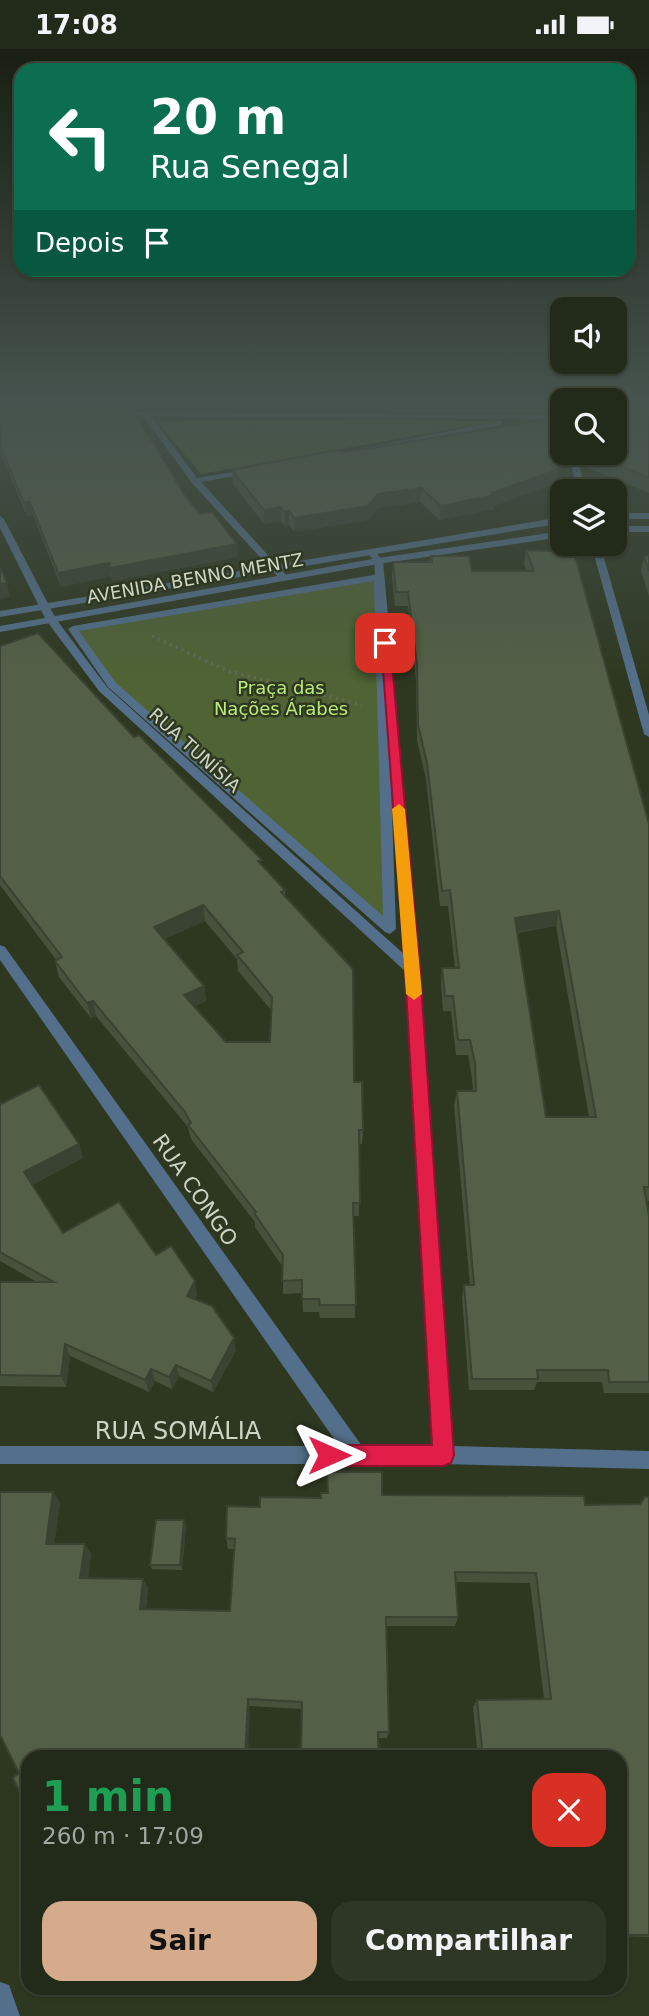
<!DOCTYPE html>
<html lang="pt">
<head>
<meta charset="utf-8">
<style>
	:root { --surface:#222a19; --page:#2e3626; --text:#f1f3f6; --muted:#a2a7a2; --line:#3f4638; --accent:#d6ab8b }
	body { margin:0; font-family:"DejaVu Sans",sans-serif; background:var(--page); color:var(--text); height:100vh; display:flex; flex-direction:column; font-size:26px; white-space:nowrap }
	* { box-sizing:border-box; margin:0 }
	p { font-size:23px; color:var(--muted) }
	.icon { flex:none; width:38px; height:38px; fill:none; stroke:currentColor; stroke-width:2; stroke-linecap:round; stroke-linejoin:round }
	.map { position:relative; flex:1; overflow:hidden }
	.drawer { position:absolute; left:21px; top:1701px; width:606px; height:245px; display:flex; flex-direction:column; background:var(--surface); border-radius:21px; box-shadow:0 2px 5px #0004,0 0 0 2px var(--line) }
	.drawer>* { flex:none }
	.top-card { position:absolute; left:14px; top:14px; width:621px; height:214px; border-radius:21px; box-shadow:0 2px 5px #0004,0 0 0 2px var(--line); background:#0b6e4f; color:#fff; overflow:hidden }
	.fabs { position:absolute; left:550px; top:248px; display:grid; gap:14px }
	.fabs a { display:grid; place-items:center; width:77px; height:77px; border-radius:14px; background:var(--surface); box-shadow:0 2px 5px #0004,0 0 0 2px var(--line); font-size:35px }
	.pin { position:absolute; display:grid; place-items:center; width:60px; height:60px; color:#fff; margin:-30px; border-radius:14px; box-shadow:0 4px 10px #0006 }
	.me { position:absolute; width:77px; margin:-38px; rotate:90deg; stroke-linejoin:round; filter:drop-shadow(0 0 5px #0008) }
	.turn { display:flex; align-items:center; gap:24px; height:147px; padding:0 21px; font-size:32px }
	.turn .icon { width:91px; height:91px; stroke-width:2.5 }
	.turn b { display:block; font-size:49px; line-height:60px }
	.then { display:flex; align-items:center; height:66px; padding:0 21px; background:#0003; gap:14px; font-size:26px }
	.round { display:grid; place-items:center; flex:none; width:74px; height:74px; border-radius:21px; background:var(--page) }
	.summary { display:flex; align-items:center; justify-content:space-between; height:119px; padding:0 21px }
	h1 { font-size:42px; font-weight:800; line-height:52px; color:#1e9e55 }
	.button { display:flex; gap:14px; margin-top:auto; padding:14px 21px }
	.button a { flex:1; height:80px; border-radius:21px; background:var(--accent); color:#111; font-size:28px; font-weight:800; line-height:80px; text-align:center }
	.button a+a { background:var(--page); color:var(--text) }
	.status { display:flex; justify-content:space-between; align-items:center; height:49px; padding:0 35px; background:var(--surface); direction:ltr }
	.status svg { height:19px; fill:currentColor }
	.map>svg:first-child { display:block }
	.green { fill:#4f6335 }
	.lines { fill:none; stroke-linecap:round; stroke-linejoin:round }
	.path { stroke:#636c58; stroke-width:3.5; stroke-dasharray:2 4.5; stroke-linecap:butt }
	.pedestrian { fill:#546f8b; fill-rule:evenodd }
	.minor { fill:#546f8b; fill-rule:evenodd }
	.tertiary { fill:#546f8b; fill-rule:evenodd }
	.wall { fill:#47523c; fill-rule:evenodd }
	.shaded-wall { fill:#3a4231 }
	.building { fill:#535f46; stroke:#3a4231; stroke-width:2; fill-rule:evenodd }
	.route { fill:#e11d48; stroke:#92132f; stroke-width:2 }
	.slow { fill:#f59e0b }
	.labels { text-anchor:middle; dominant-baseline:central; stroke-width:5; stroke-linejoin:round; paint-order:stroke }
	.far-street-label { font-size:18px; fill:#ced5c6; stroke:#2e3821 }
	.far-park-label { font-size:18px; fill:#bbea79; stroke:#2e3821 }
	.street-label { font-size:21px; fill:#ced5c6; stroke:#2e3821 }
	.near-street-label { font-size:24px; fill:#ced5c6; stroke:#2e3821 }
</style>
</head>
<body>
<div class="status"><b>17:08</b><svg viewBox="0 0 49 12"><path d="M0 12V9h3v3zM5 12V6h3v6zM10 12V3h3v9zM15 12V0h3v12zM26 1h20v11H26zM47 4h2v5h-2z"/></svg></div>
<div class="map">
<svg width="649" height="1967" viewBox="0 0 649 1967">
	<rect width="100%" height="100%" fill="#2e3821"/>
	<g class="green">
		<polygon points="156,372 498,372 201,425"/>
		<polygon points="379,528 390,880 112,636 73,580"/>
	</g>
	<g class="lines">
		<polyline class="path" points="152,587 228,622 362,656"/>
		<path class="pedestrian" d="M379,525L384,528L396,880L390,885L385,883L108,638L68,580L73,577ZM374,532L383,867L116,634L79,582Z"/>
		<g class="minor">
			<polygon points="119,363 562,366 562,370 151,367 197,429 251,420 251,424 201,433 287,527 289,529 284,532 281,531 192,434 143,367 116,367 116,363"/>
			<polygon points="499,372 502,372 502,376 354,404 350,402"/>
			<polygon points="568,404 576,404 586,443 578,443"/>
			<polygon points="0,467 4,470 56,570 107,638 405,906 374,512 366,502 373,500 383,512 420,921 452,1397 649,1402 649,1420 443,1415 0,1415 0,1397 339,1397 0,911 0,896 5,898 362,1397 433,1397 406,923 99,642 46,571 0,479"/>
			<polygon points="591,495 600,495 649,666 649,688 644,685"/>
			<polygon points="0,1933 9,1936 20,1967 0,1967"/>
		</g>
		<g class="tertiary">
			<rect x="614" y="464" width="35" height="6"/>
			<polygon points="562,468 562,474 0,568 0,562"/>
			<rect x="614" y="477" width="35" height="6"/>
			<polygon points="562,482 562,488 378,515 0,583 0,577 378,509"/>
		</g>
	</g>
	<g class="wall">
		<polygon points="0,356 124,356 186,448 200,465 237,495 238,508 113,532 111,527 61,538 33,466 27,467 0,403"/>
		<polygon points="172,356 267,356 267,358"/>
		<polygon points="328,356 562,356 562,404 568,404 567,410 554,404 556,434 494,457 494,460 440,471 420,453 378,459 368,471 295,483 289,476 285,477 281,472 264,475 233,435 232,421 549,371 550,362 328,362"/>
		<polygon points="614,356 649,356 649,444 582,416 578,404 614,404"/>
		<path d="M526,501L649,775V1152H646L649,1167V1344H604L602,1333H537L534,1341H469L462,1248L464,1236H470L454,1056L457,1042H473L472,1029L468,1006H456L451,962H443L441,934L442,919H455L448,857H440L426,730L417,691L416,631L408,557H395L392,527L393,513H430L431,507L472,522H526L524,515ZM556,877L589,1068H546L517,884Z"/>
		<polygon points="649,506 649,547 641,522 644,508"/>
		<path d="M0,597L134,688L263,817L285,841V847L354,1033L363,1081L362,1095H359V1167H353L355,1269H320L319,1263H303L302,1244L283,1245V1218L255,1178V1173L191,1090L188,1078L96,967L91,969L59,928L55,912H57L0,836ZM205,872L237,910L238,922L272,962L270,993H226L195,957L206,952L204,937L164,890Z"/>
		<polygon points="0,1053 1,1055 79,1095 83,1109 32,1136 63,1184 156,1206 197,1245 195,1250 236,1301 213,1343 179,1327 172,1340 155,1332 149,1343 70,1307 66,1338 0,1337 0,1233 37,1233 0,1212"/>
		<polygon points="53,1443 60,1454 54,1495 91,1505 88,1529 143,1530 148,1539 146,1560 230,1562 235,1500 228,1500 226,1489 260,1458 321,1449 382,1446 585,1456 640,1455 649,1448 649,1888 620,1887 620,1708 478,1708 473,1658 477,1651 544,1650 530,1534 456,1533 458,1568 455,1577 386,1577 389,1683 387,1689 378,1689 302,1660 250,1657 19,1724"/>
		<polygon points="186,1476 182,1521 152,1520 150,1516"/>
	</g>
	<g class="shaded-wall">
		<polygon points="559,420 556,434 494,457 494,460 440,471 441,457 492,444"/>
		<polygon points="421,439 420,453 378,459 368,471 295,483 294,469 378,445"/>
		<polygon points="30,453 33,466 27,467 24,454"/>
		<polygon points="281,458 281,472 264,475 264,461"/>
		<polygon points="289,462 289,476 285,477 285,463"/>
		<polygon points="237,495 238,508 113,532 110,519"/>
		<polygon points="109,514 111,527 61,538 58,524"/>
		<polygon points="7,534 10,548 0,550 0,535"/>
		<polygon points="203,856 205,872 156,894 154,878"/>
		<polygon points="559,862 556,877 512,884 515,869"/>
		<polygon points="204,937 206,952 187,961 184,946"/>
		<polygon points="93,952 96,967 91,969 87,954"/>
		<polygon points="79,1095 83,1109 30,1137 24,1123"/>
		<polygon points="195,1232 197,1245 190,1259 187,1247"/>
		<polygon points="234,1289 236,1301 213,1343 211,1332"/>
		<polygon points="65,1295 70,1307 66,1338 61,1327"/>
		<polygon points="176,1316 179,1327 172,1340 169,1328"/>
		<polygon points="151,1320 155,1332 149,1343 145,1331"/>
		<polygon points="53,1443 60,1454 53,1505 46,1495"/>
		<polygon points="184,1471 186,1476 182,1521 180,1516"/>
		<polygon points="85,1495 91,1505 87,1539 80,1529"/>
		<polygon points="143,1530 148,1539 145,1569 140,1560"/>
		<polygon points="248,1650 250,1657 248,1708 245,1708"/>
	</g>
	<g class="building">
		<polygon points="0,356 130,357 186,448 200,465 212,463 237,495 110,519 109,514 58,524 30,453 24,454 0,397"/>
		<polygon points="614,357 649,359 649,429 588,404 614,404"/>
		<polygon points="562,358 562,393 549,387 559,420 492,444 495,446 441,457 421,439 378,445 368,457 294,469 289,462 285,463 281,458 264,461 232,421 337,401 344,403 551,370 550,359"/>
		<path d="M526,501L574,503L649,775V1138H644L649,1167V1333H609L608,1321H537L538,1330H472L464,1236H474L457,1042H476L475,1014L470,991H458L453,947H445L442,919H459L450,841L442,842L427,714L418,676L417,616L408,543H396L393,513H432L431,507H469L472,522H534ZM559,862L596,1068H546L515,869Z"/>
		<polygon points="649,506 649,522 644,508"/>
		<polygon points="0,518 7,534 0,535"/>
		<path d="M38,584L134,688L139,686L262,811L258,812L285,841L281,843L353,920L354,1033H362L363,1081H359L360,1154H353L356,1256H320L319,1250H302V1231L282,1232L283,1206L254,1164L256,1163L188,1076L191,1074L185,1063L93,952L87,954L55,912L62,908L0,827V597ZM203,856L243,903L237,906L272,948L270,993H226L184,946L204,937L154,878Z"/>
		<polygon points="39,1036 79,1095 24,1123 63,1184 119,1153 156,1206 171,1197 195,1232 187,1247 212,1257 234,1289 211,1332 176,1316 169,1328 151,1320 145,1331 65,1295 61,1327 0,1326 0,1233 54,1233 0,1203 0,1053 1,1055"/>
		<polygon points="327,1423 382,1423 382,1446 584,1447 585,1456 640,1455 645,1448 649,1448 649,1886 620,1886 620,1708 483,1708 477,1651 551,1650 536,1524 455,1523 458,1568 386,1568 389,1683 378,1683 378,1708 301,1708 302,1653 248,1650 245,1708 28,1708 28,1761 13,1729 19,1724 0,1686 0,1443 53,1443 46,1495 85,1495 80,1529 143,1530 140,1560 230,1562 235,1490 226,1489 227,1457 260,1458 260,1448 321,1449 321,1444 328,1444"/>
		<polygon points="156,1471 184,1471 180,1516 150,1516"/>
	</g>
	<linearGradient id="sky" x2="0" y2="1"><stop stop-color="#191f12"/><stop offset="0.56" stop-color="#46534e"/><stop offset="1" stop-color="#46534e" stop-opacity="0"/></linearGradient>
	<rect width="649" height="631" fill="url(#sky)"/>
	<polygon class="route" points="381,592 390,594 420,921 454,1406 451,1414 443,1417 329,1417 322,1414 319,1406 322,1399 329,1396 432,1396 405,921"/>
	<polygon class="slow" points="399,755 405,760 422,945 414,951 406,945 392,760"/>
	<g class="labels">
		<g class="far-street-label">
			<text transform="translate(195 529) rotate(-10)">AVENIDA BENNO MENTZ</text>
			<text transform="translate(195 701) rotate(42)">RUA TUNÍSIA</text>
		</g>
		<g class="far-park-label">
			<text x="281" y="638">Praça das<tspan x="281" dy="21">Nações Árabes</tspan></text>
		</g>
		<g class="street-label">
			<text transform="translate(195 1141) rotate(55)">RUA CONGO</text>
		</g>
		<g class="near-street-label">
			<text x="178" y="1382">RUA SOMÁLIA</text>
		</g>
	</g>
</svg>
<div class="fabs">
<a><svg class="icon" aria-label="sound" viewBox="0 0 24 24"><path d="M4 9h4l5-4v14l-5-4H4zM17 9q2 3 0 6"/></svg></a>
<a><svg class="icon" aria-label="search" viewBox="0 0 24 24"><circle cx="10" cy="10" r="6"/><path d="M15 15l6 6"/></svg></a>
<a><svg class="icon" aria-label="layers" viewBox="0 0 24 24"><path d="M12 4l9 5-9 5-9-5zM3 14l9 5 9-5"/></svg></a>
</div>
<div class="pin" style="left:385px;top:594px;background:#d93025"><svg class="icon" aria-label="arrive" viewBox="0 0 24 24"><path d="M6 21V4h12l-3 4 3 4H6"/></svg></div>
<svg class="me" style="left:329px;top:1406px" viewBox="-20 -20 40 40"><path d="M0-17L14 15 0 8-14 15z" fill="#e11d48" stroke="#fff" stroke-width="4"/></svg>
<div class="top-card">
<div class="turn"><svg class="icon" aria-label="left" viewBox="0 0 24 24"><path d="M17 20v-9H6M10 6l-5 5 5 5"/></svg><div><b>20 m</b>Rua Senegal</div></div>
<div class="then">Depois<svg class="icon" aria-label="arrive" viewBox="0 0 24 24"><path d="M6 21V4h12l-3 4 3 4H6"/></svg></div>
</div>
<section class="drawer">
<div class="summary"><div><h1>1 min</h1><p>260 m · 17:09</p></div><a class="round" style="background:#d93025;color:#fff"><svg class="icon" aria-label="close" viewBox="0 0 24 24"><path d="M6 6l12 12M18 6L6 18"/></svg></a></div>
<div class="button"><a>Sair</a><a>Compartilhar</a></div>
</section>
</div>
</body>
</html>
